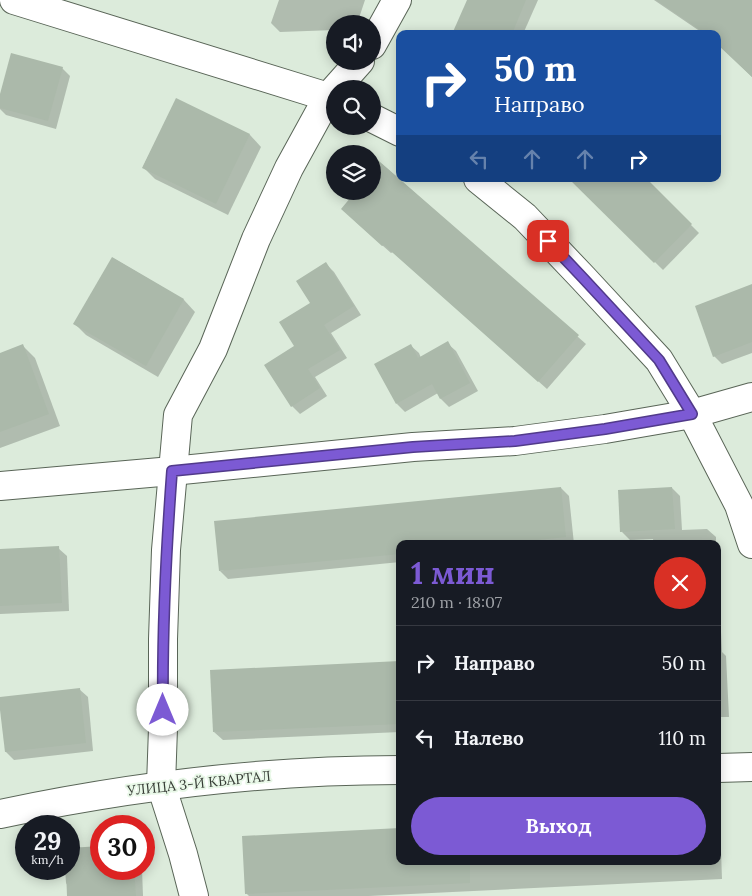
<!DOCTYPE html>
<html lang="ru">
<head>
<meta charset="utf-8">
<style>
	:root { --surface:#171b24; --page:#20242c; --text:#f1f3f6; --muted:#9ea1a6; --line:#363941; --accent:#7c5ad4 }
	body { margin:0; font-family:Lora,serif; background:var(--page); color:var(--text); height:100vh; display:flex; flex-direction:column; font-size:19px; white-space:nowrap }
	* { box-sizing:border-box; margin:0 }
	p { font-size:16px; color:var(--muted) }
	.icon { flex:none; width:28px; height:28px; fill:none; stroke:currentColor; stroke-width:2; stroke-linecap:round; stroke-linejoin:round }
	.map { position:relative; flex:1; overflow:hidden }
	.sheet { position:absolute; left:396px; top:540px; width:325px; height:325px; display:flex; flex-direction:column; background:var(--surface); border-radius:10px; box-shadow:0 2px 12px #0003 }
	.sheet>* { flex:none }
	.banner { position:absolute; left:396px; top:30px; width:325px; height:152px; border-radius:10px; box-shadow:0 2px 12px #0003; background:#1a4fa0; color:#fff; overflow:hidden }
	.controls { position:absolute; left:326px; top:15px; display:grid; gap:10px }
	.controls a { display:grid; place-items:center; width:55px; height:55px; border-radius:50%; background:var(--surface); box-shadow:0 2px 12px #0003; font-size:25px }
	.speed { position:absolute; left:15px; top:815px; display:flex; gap:10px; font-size:25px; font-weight:700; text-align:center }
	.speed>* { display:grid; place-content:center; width:65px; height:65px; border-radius:50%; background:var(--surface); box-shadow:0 2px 12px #0003; line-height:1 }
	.speed small { font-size:12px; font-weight:400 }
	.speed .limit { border:8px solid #d22; background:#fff; color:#111 }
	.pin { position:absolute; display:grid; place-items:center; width:42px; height:42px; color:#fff; margin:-21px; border-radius:10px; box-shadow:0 2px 8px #0006 }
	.me { position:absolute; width:55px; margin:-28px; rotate:0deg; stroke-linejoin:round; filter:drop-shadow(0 0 4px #0008) }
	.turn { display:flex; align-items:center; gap:18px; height:105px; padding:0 15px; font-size:22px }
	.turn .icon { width:65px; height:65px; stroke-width:2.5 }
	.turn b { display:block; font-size:35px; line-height:42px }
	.lanes { display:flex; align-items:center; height:48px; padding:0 15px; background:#0003; justify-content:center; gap:25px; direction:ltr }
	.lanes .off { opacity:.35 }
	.round { display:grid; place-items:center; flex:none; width:52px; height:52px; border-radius:26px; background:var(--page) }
	.summary { display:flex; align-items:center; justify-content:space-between; height:85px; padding:0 15px }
	h1 { font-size:30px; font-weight:700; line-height:38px; color:var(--accent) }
	.button { display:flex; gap:10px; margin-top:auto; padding:10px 15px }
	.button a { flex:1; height:58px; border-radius:30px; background:var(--accent); color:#fff; font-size:20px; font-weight:700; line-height:58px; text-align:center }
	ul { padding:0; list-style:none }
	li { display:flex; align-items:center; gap:15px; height:75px; padding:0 15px; border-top:1px solid var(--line) }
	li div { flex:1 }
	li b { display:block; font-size:19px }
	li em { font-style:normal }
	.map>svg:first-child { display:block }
	.shadow { fill:#0003 }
	.building { fill:#abb9aa }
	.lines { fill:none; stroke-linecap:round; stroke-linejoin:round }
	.street-casing { stroke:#596557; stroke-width:30 }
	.street { stroke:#fff; stroke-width:28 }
	.route-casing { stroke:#513a8a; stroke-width:12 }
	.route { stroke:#7c5ad4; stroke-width:9 }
	.labels { text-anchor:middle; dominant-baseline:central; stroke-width:4; stroke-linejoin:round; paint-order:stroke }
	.street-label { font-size:14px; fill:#353b34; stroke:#e9f8e8 }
</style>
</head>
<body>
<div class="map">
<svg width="752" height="896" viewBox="0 0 752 896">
	<rect width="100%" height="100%" fill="#dcebdb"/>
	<g class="shadow">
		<polygon points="279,0 365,0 357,24 335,24 335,30 280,32 271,23"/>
		<polygon points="468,0 538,0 523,34 454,34"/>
		<polygon points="654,0 752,0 752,77 718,44 718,34 704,34"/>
		<polygon points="62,68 70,76 56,129 6,115 0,109 0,99"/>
		<polygon points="176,100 250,135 261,147 228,215 155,179 143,167"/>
		<polygon points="382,164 586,344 547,389 393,252 391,253 356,222 372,191"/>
		<polygon points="571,179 645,179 699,233 663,270"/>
		<polygon points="113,258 184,300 195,312 158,377 86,335 75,324"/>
		<polygon points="326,264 334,272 361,315 331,333 347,358 315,377 327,396 300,414 292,406 295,347"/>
		<polygon points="752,286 752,353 722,364 714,356"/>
		<polygon points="447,343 456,351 478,391 449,407 441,399 438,393 405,412 397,404 410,345 419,353 421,358"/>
		<polygon points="23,346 35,358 60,426 0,448 0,354"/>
		<polygon points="561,488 569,496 574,544 400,544 400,562 228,579 220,571"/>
		<polygon points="672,488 680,496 682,530 707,529 716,537 716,544 654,544 653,539 630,540 622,532"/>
		<polygon points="58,548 67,556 69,611 0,614 0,551"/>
		<polygon points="718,570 722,652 726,656 729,717 718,717"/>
		<polygon points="400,662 400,732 223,740 214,732"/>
		<polygon points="79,689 88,697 93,751 14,760 6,752 0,698"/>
		<polygon points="718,821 720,823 722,879 369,896 249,896 246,893 400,830 400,861 718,861"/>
		<polygon points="101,847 101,869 142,869 143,896 68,896 68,886 66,883 65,869 69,869 69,849"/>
	</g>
	<g class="building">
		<polygon points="467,0 526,0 512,34 452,34"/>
		<polygon points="656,0 752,0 752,77 718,45 718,34 706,34"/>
		<polygon points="11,53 63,67 48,121 0,108 0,94"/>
		<polygon points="176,98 250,134 216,204 142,168"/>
		<polygon points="372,155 579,335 538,382 384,245 382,246 341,209 356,191 372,191"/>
		<polygon points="569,179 647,179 692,224 654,263"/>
		<polygon points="112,257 184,299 146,366 73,324"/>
		<polygon points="326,262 354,306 324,325 340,350 308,369 320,388 291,407 264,365 294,346 279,322 310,303 296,281"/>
		<polygon points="752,284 752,342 713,357 695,306"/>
		<polygon points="448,341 470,383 440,399 432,384 396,404 374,364 411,344 418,358"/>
		<polygon points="23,344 49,414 0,432 0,353"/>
		<polygon points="561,487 566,537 499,544 400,544 400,554 219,571 214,521"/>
		<polygon points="672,487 675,529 620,532 618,490"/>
		<polygon points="59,546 62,603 0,606 0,549"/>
		<polygon points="400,661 400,724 213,732 210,670"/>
		<polygon points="80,688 86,743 5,752 0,710 0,697"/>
		<polygon points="400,828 400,861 470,861 470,883 245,894 242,836"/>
		<polygon points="101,846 101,869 134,869 136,896 67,896 66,869 69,869 69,848"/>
	</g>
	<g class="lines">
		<g class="street-casing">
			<g id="street">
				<polyline points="14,0 328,97 335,100"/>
				<polyline points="372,45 397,0"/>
				<polyline points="372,118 400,132"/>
				<polyline points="478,179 525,217 583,278 659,360 692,414 739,505 752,544"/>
				<polyline points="0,486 172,471 413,447 515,441 605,429 692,414 752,397"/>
				<polyline points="718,768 752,767"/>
				<path d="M0,814C132,786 265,770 400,770"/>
				<polyline points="194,896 183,854 161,785 163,728 163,639 166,550 178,415 213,349 256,239 289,168 328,97 360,61"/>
			</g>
		</g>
		<use href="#street" class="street"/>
	</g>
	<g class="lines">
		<g class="route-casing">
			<path id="route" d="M163,710C162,630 166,551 172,471L413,447L515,441L605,429L692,414L659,360L583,278L548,241"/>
		</g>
		<use href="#route" class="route"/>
	</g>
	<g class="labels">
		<g class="street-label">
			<text transform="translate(199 783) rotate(-6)">УЛИЦА 3-Й КВАРТАЛ</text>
		</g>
	</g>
</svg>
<div class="controls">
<a><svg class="icon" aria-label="sound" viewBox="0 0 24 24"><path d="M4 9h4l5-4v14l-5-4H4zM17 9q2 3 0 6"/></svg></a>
<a><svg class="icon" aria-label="search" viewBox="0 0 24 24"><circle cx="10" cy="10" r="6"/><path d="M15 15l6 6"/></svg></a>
<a><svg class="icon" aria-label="layers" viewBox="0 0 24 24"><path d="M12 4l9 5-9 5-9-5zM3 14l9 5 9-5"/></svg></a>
</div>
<div class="speed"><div>29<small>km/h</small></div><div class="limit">30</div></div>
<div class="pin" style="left:548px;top:241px;background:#d93025"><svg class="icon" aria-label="arrive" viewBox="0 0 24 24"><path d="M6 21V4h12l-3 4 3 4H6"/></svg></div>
<svg class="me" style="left:163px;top:710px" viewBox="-20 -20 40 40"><circle r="19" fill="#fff"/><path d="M0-13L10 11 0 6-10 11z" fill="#7c5ad4"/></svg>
<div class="banner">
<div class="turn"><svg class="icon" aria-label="right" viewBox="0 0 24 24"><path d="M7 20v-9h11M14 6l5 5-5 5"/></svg><div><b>50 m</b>Направо</div></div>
<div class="lanes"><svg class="icon off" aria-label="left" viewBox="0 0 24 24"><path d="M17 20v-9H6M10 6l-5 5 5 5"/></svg><svg class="icon off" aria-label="ahead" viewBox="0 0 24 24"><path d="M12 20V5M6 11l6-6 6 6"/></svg><svg class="icon off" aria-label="ahead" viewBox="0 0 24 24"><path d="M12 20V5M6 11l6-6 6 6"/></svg><svg class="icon" aria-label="right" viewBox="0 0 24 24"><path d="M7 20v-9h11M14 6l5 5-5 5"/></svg></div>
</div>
<section class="sheet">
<div class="summary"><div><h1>1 мин</h1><p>210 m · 18:07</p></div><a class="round" style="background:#d93025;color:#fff"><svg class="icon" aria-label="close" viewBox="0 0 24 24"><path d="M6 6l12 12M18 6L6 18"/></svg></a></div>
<ul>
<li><svg class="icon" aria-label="right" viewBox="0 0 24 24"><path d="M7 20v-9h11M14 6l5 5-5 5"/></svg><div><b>Направо</b></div><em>50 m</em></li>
<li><svg class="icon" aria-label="left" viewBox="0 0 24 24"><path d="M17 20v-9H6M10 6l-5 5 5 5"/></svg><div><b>Налево</b></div><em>110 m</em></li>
</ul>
<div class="button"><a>Выход</a></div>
</section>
</div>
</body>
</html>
